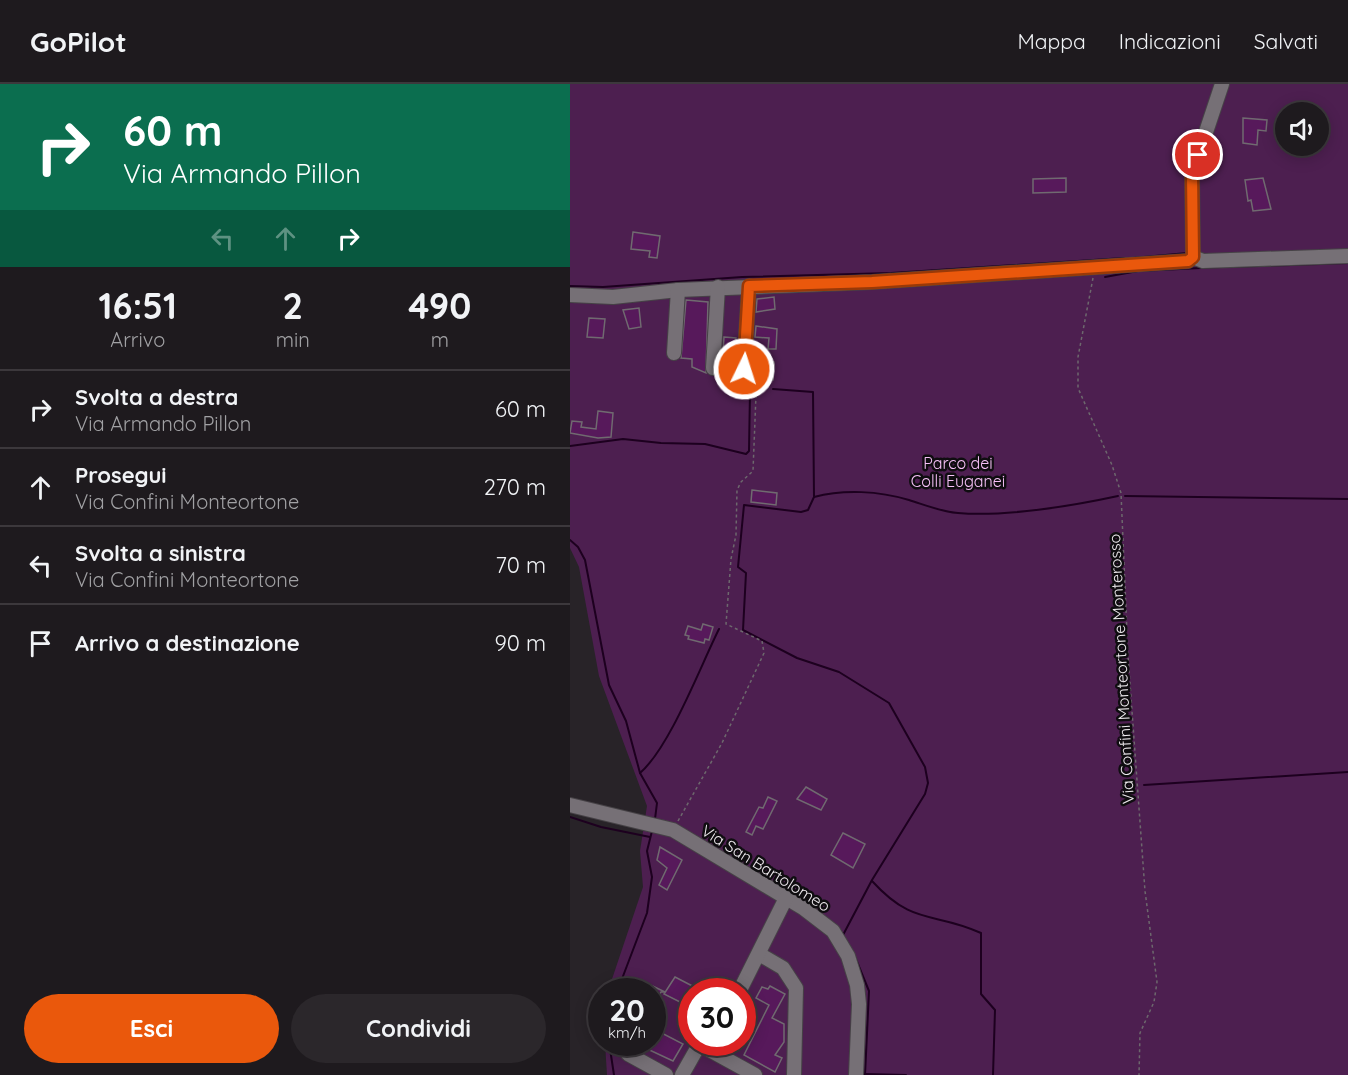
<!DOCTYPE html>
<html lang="it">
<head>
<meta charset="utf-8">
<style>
	:root { --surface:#1e1a1e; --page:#2b272b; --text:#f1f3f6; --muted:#a1a1a4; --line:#3c383c; --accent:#ea580c }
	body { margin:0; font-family:Quicksand,sans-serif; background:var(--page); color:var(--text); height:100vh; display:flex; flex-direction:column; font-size:22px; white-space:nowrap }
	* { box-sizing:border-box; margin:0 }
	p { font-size:20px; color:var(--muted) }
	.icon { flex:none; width:33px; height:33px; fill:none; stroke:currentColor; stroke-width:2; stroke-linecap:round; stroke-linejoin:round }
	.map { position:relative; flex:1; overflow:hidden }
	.side { display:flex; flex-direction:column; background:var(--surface); width:570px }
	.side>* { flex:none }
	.hud { background:#0b6e4f; color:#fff; overflow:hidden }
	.controls { position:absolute; left:705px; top:18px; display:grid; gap:12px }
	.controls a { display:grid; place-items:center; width:54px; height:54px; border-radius:50%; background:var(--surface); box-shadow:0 3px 15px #0003,0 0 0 2px var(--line); font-size:30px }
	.speed { position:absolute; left:18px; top:894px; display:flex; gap:12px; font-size:30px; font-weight:700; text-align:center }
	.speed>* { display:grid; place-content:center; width:78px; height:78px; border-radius:50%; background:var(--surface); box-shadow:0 3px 15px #0003,0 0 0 2px var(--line); line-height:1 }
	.speed small { font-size:15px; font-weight:400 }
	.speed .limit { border:9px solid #d22; background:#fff; color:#111 }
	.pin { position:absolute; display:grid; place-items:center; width:51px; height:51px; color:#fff; margin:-26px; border:3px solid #fff; border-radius:50%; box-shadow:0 2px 6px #0007 }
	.me { position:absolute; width:66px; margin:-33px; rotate:4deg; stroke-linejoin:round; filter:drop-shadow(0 0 4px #0008) }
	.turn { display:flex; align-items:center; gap:21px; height:126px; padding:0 24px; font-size:27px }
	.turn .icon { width:78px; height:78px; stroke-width:2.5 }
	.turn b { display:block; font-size:42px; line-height:51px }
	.lanes { display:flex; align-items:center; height:57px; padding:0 24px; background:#0003; justify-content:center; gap:30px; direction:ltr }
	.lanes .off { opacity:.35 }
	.eta { display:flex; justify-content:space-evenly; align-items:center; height:102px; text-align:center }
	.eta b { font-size:36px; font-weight:800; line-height:42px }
	.cta { display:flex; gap:12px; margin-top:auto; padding:12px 24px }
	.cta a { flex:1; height:69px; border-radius:36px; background:var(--accent); color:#fff; font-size:24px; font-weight:800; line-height:69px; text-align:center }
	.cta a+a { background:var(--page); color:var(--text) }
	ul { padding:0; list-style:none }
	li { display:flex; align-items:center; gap:18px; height:78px; padding:0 24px; border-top:2px solid var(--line) }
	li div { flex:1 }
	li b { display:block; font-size:22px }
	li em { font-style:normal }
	header { display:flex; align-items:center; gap:36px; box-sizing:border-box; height:84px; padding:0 30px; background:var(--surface); border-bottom:2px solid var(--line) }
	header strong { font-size:28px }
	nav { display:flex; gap:33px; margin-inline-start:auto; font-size:21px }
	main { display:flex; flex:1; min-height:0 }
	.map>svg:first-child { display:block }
	.green { fill:#4d1f50; fill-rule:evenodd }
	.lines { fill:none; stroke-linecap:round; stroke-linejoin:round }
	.stream { stroke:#1d001f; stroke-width:2 }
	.building { fill:#57195b; stroke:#706a70; stroke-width:1.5 }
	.minor-casing { stroke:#464246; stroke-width:16 }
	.path { stroke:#6d686d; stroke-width:1.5; stroke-dasharray:3 3; stroke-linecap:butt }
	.minor { stroke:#767076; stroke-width:14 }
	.route-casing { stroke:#983908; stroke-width:15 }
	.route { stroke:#ea580c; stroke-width:10 }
	.labels { text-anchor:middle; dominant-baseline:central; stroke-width:5; stroke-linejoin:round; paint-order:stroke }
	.park-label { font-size:16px; fill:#f7c1f8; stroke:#0f0d10 }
	.street-label { font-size:16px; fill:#efebef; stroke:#0f0d10 }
</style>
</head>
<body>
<header>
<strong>GoPilot</strong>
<nav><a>Mappa</a><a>Indicazioni</a><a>Salvati</a></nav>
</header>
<main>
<section class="side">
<div class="hud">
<div class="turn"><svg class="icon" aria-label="right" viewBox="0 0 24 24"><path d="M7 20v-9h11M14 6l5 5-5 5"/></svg><div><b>60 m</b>Via Armando Pillon</div></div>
<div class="lanes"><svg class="icon off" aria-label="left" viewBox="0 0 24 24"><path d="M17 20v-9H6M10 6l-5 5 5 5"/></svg><svg class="icon off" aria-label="ahead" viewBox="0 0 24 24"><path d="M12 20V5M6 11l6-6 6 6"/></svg><svg class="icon" aria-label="right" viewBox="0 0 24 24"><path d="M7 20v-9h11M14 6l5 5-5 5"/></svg></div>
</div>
<div class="eta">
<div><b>16:51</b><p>Arrivo</p></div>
<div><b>2</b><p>min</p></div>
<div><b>490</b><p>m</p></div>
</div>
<ul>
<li><svg class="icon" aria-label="right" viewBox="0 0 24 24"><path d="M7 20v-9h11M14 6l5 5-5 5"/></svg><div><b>Svolta a destra</b><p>Via Armando Pillon</p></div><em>60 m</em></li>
<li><svg class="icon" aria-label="ahead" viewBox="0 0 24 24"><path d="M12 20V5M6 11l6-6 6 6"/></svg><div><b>Prosegui</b><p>Via Confini Monteortone</p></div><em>270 m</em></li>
<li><svg class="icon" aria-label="left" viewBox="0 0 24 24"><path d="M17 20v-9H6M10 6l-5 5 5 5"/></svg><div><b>Svolta a sinistra</b><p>Via Confini Monteortone</p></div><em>70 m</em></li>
<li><svg class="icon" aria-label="arrive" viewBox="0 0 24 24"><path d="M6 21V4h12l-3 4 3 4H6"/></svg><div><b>Arrivo a destinazione</b></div><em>90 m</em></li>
</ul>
<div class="cta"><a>Esci</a><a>Condividi</a></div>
</section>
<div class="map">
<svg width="778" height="991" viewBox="0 0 778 991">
	<rect width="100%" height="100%" fill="#282328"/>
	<path class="green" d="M0,0H778V991H37L35,959L82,958V908L38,907L73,803L70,767L77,722L29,592L9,483L0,464ZM716,28H748V62H716ZM122,908H172V958H122Z"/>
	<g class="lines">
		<g class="stream">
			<polyline points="563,174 617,169"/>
			<polyline points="661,183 778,179"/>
			<polyline points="535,193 568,187 652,183"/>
			<polyline points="0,202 33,203 172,193 321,189 554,174"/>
			<polyline points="203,305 243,308 244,413 238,426 231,428 174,421 168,483 176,489 173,546 227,574 269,588 319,619 355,683 358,699 355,710 302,796 273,851"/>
			<polyline points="0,362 53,355 91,359 135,360 176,370 179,367 180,307"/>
			<polyline points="555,412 778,415"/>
			<path d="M244,413C274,405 309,407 339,416C355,421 372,428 388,429C435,433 502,422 548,412"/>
			<polyline points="0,456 8,463 15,476 39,601 56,637 70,689 87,719 85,735"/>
			<path d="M70,689C100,663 130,583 149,545"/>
			<polyline points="574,701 778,688"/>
			<polyline points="0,733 31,743 80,753"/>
			<path d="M302,797C344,843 363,827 411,849V910L425,926L423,991"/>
			<polyline points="283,868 299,907 295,991"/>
			<polyline points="47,908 77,829 82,793 77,767 82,747"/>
			<polyline points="39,958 44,991"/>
			<polyline points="295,990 336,991"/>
		</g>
	</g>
	<g class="building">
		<polygon points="673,34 697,36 696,47 688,46 687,61 673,59"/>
		<polygon points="496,94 496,108 463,109 463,95"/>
		<polygon points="693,94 701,125 683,127 681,116 678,117 675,96"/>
		<polygon points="63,148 90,152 87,174 79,173 80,167 61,165"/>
		<polygon points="204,213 205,225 186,228 187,215"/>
		<polygon points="116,216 138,218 136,289 122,283 122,275 111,274"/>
		<polygon points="69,224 71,243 59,245 53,226"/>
		<polygon points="19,234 35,235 33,254 17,253"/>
		<polygon points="186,242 207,245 206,265 198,265 199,254 185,253"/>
		<polygon points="154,253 166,254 165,285 167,294 157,295 154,290 149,290 152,285"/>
		<polygon points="184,276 204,278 203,296 189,295 182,287"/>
		<polygon points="28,327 43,329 41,353 28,354 0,349 2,337 12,338 11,343 26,345"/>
		<polygon points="182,406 207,409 206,421 181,418"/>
		<polygon points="133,540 143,543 139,556 135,555 134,559 118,555 119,552 115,551 118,542 131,546"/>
		<polygon points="236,703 257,715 251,726 227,715"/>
		<polygon points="198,713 207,717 193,745 186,742 182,751 176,748 189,723 193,724"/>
		<polygon points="273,749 295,760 283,784 261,771"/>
		<polygon points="90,763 112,776 97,806 89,801 97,784 87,776"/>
		<polygon points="105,893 134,908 122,908 122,924 94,910"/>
		<polygon points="72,897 95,908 91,908 82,922 82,908 66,908"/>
		<polygon points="200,902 215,910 202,934 214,940 214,958 205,971 212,974 205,988 174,971 199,921 186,914 192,903 198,905"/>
		<polygon points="82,944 113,960 103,977 71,962 72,958 82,958"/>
	</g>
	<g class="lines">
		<g class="minor-casing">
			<g id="minor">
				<polyline points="623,173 622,90 652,0"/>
				<polyline points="623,173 633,177 778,172"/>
				<polyline points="0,211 43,213 108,206 302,198 618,177 623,173"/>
				<polyline points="104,269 108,206"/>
				<polyline points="143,284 148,203"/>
				<polyline points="174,285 179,202"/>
				<polyline points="0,721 103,746 233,824 263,847 278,872 287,901 289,920 286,991"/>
				<polyline points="189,870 213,884 226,904 224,991"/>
				<polyline points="169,908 216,814"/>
				<polyline points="63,958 58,970 96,991"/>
				<polyline points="136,964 185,991"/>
				<polyline points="112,991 129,961 136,964 138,961"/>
			</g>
		</g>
		<g class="path">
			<polyline points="523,194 508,273 508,304 542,381 551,409 558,572 575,807 587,898 584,918 570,949 569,991"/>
			<polyline points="108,737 152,659 194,569 192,557 156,540 161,475 166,451 167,406 171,398 183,387 186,311 178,294"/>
		</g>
		<use href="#minor" class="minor"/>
	</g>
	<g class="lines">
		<g class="route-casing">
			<polyline id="route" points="174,285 179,202 302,198 618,177 623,173 622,90 628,71"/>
		</g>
		<use href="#route" class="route"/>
	</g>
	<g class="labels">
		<g class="park-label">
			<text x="388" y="379">Parco dei<tspan x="388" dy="18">Colli Euganei</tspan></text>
		</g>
		<g class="street-label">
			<text transform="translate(551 585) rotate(-93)">Via Confini Monteortone Monterosso</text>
			<text transform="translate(196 784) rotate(32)">Via San Bartolomeo</text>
		</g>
	</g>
</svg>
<div class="controls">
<a><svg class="icon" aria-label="sound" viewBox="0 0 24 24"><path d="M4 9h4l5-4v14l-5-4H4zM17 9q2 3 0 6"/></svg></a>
</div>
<div class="speed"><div>20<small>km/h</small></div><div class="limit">30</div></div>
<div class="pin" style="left:628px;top:71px;background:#d93025"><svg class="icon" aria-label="arrive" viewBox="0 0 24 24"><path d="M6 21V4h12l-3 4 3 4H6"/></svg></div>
<svg class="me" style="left:174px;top:285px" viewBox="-20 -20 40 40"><circle r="17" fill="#ea580c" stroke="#fff" stroke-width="3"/><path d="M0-11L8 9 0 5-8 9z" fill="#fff"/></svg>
</div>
</main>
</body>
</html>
